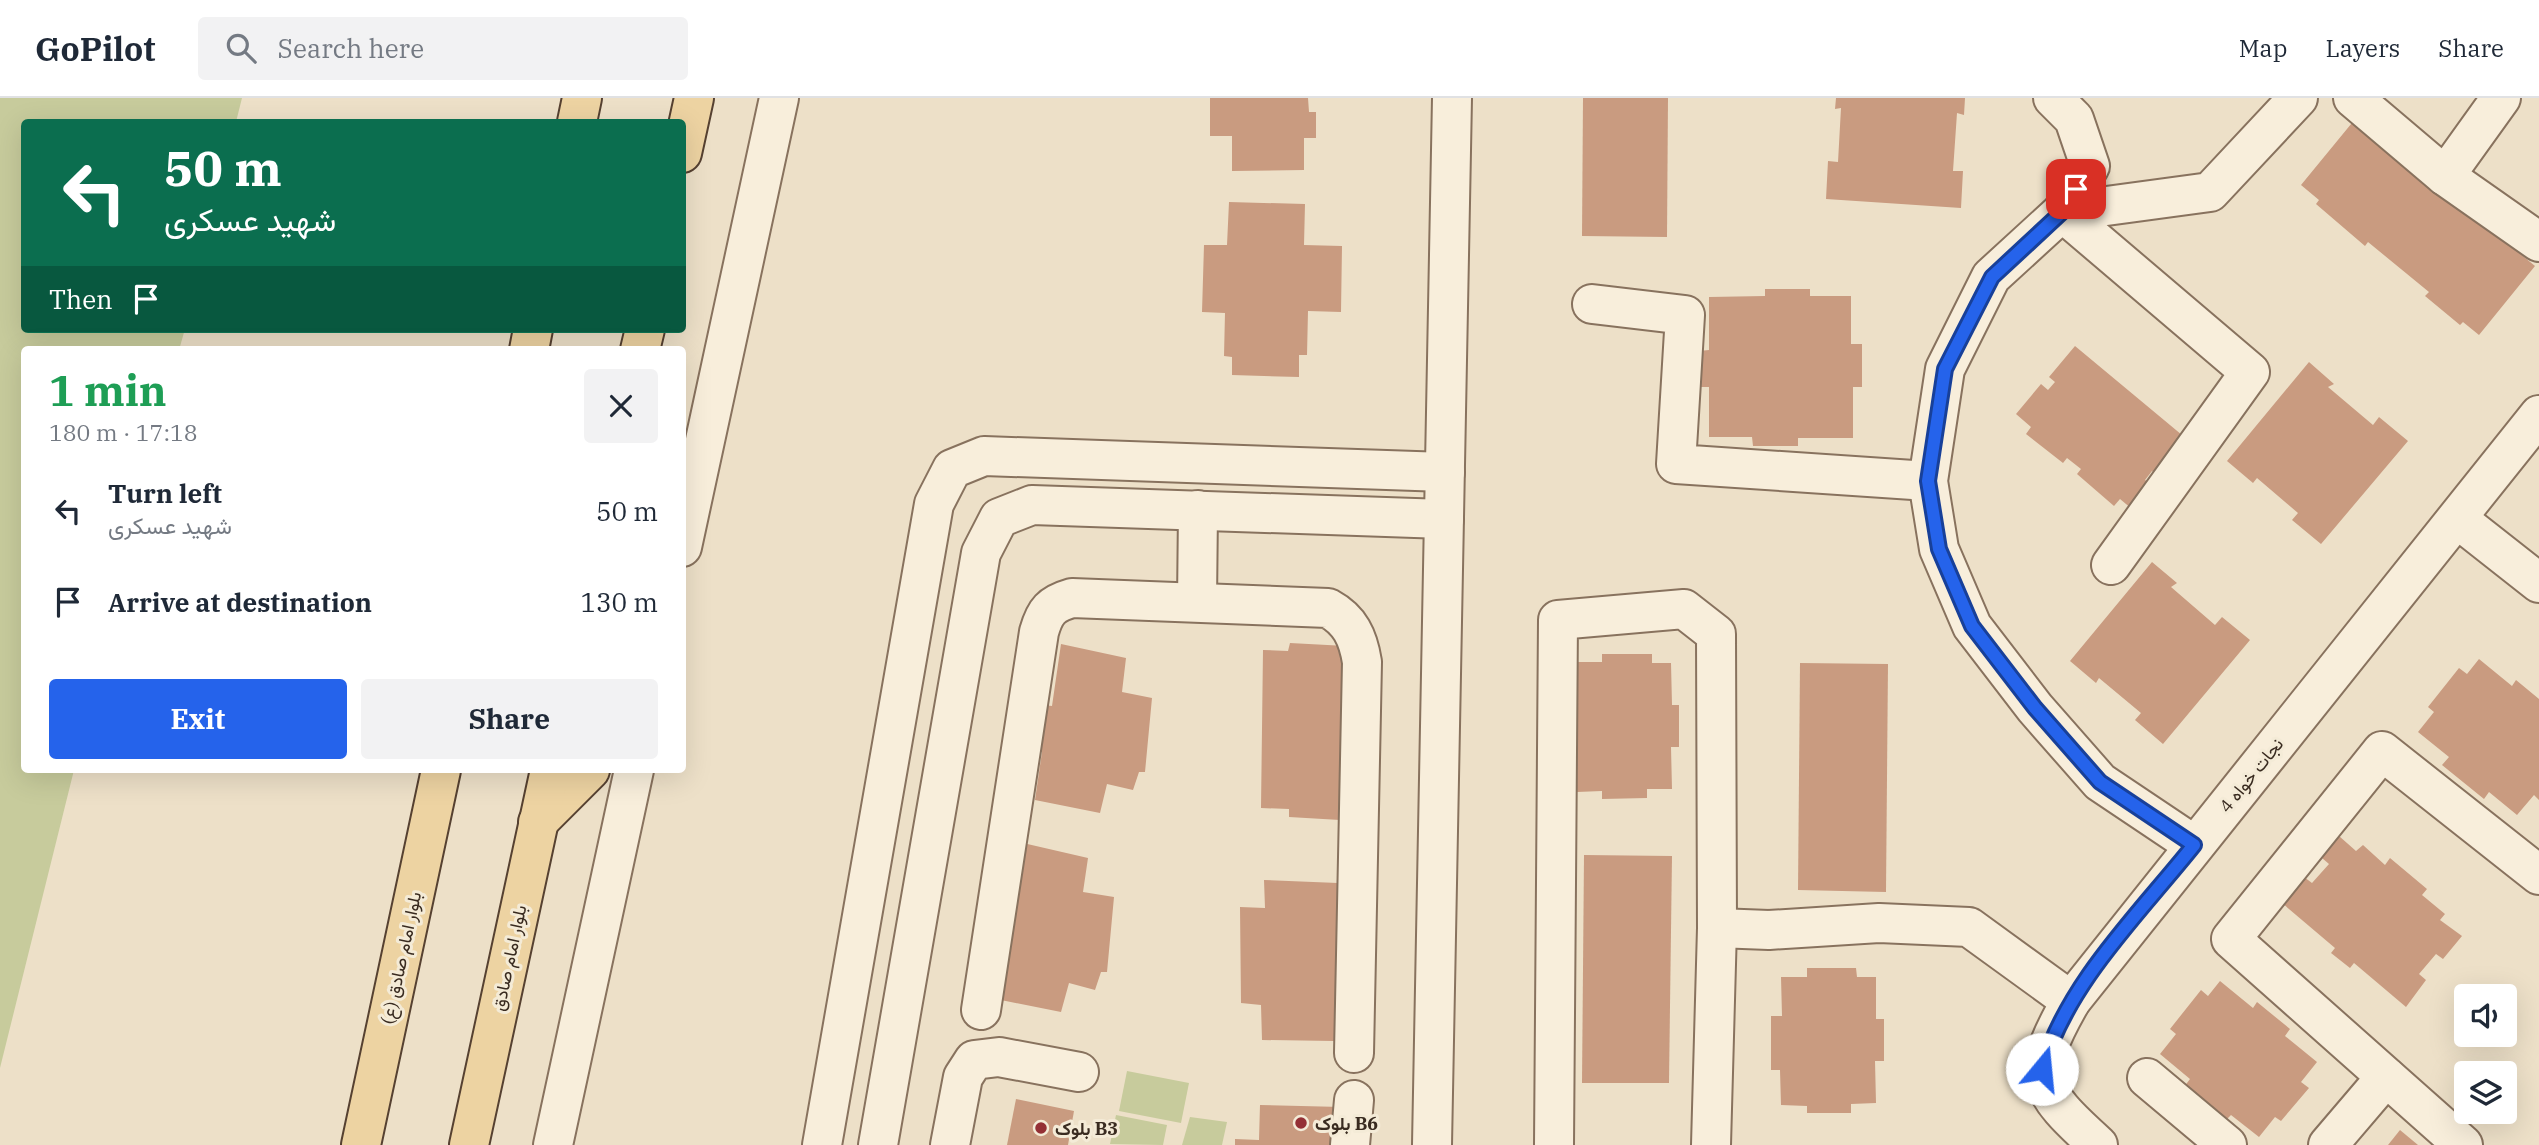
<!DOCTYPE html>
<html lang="en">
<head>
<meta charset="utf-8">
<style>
	:root { --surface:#fff; --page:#f2f2f3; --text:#1f2937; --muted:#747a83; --line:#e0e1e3; --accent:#2563eb }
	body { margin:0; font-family:"IBM Plex Serif",Vazirmatn,serif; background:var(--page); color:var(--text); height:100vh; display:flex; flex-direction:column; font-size:26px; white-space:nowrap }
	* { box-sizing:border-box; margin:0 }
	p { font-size:23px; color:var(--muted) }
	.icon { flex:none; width:38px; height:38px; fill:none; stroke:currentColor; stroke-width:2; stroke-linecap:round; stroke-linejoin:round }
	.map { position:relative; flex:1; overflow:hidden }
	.sheet { position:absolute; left:21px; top:248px; width:665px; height:427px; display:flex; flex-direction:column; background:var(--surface); border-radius:7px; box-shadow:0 7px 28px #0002 }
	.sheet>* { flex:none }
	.banner { position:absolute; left:21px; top:21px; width:665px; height:214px; border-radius:7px; box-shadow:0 7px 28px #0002; background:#0b6e4f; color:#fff; overflow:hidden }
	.fabs { position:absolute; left:2454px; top:886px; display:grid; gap:14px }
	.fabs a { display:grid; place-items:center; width:63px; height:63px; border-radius:7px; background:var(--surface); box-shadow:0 7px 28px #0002; font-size:35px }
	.pin { position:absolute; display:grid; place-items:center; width:60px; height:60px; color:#fff; margin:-30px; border-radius:14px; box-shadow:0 4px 10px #0006 }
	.me { position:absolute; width:77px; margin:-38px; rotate:17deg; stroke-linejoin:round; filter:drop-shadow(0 0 5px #0008) }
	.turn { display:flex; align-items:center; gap:24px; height:147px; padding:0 28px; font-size:32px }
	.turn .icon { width:91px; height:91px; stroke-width:2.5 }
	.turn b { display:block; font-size:49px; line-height:60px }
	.then { display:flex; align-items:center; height:66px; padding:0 28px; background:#0003; gap:14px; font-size:26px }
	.round { display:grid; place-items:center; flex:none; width:74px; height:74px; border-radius:7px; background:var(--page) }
	.overview { display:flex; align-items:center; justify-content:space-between; height:119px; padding:0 28px }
	h1 { font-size:42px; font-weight:800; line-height:52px; color:#1e9e55 }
	.cta { display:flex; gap:14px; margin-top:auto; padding:14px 28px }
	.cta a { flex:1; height:80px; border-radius:7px; background:var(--accent); color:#fff; font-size:28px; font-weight:800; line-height:80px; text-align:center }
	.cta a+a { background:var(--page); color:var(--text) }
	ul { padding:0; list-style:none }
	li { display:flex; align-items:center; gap:21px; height:91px; padding:0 28px }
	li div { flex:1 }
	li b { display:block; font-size:26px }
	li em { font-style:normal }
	header { display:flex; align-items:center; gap:42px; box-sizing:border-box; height:98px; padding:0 35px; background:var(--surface); border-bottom:2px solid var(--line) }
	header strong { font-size:33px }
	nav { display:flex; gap:38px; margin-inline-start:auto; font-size:24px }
	.search { width:490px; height:63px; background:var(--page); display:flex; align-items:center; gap:18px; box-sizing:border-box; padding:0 24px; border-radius:7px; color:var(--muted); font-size:26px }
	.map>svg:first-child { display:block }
	.green { fill:#c7cb9c }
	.building { fill:#c99b80 }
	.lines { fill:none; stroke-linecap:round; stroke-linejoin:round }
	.minor-casing { stroke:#88725e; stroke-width:42 }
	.major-casing { stroke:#564131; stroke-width:42 }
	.minor { stroke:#f8eedb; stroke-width:38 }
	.major { stroke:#edd3a2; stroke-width:38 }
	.route-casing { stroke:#184099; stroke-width:18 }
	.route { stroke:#2563eb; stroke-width:12 }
	.poi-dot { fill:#943035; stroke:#f4ebd7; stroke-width:2.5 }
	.labels { text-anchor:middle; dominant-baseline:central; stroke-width:6; stroke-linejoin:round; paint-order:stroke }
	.street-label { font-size:18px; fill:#392b20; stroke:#f4ebd7 }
	.poi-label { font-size:18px; font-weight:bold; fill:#392b20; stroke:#f4ebd7; text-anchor:start }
</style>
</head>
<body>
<header>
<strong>GoPilot</strong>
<div class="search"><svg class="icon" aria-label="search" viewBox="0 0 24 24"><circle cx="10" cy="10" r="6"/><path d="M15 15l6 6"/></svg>Search here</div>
<nav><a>Map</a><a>Layers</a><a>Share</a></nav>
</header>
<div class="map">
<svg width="2539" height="1047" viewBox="0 0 2539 1047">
	<rect width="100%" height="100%" fill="#ede0c8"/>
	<g class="green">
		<polygon points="0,0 242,0 236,24 24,24 24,231 185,231 179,252 24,252 24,672 74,672 0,970"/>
		<polygon points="1127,973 1189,985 1181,1025 1119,1013"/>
		<polygon points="1116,1017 1167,1027 1163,1047 1110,1046"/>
		<polygon points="1190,1019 1227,1024 1222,1047 1182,1047"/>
	</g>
	<g class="building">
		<polygon points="1210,0 1308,0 1309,14 1316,14 1316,40 1304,40 1304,72 1232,73 1232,38 1210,38"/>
		<polygon points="1583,0 1668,0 1667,139 1582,138"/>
		<polygon points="1836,0 1965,0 1964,17 1957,15 1953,73 1963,73 1961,110 1826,101 1828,63 1838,64 1841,10 1835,11"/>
		<polygon points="2356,20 2522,151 2518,154 2535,168 2479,237 2463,224 2460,227 2425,198 2429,194 2368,144 2365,148 2316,106 2319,102 2301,87"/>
		<polygon points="1229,104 1305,106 1304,147 1342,148 1341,214 1308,213 1307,257 1299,257 1299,279 1232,277 1232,259 1224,258 1225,215 1202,214 1204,147 1227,147"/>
		<polygon points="1765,191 1810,191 1810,198 1851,198 1851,246 1862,246 1862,289 1853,289 1853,340 1798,340 1798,348 1753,348 1752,339 1709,339 1709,289 1699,289 1699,253 1709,252 1709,199 1765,198"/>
		<polygon points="2075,248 2188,342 2158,378 2152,373 2145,382 2152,387 2132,411 2120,401 2114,408 2077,376 2081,371 2067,360 2063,365 2026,336 2031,329 2016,316 2041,286 2048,292 2055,284 2049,279"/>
		<polygon points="2309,264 2334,286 2328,289 2373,327 2379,319 2408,343 2321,446 2292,422 2298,415 2257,380 2253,385 2227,363"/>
		<polygon points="2152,464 2177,485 2171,489 2215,527 2222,519 2250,542 2163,646 2135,622 2141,615 2099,580 2096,585 2070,563"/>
		<polygon points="1290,545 1346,548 1340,722 1289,719 1289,711 1261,710 1263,552 1288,553"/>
		<polygon points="1061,546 1126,560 1122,594 1152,600 1145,674 1139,674 1133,692 1107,686 1100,715 1035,702 1042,654 1037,653 1044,607 1052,608"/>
		<polygon points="1602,556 1652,556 1652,565 1671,565 1672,607 1679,607 1679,649 1671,649 1672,691 1647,691 1647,700 1602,701 1602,693 1577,694 1576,658 1567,604 1577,604 1577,564 1602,564"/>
		<polygon points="2479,561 2512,588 2516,582 2539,601 2539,702 2534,697 2517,717 2489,694 2484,701 2442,667 2449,659 2418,634 2434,614 2428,609 2459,570 2467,576"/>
		<polygon points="1800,565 1888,566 1886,794 1798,792"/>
		<polygon points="2339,738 2356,753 2363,747 2385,767 2390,760 2427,791 2422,797 2445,816 2440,822 2462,838 2443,861 2436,856 2419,876 2426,882 2406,909 2354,865 2350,870 2331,855 2335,850 2282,805 2304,779 2312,785 2329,766 2322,760"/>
		<polygon points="1023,745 1088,760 1083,794 1114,799 1107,874 1101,874 1095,892 1069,885 1061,914 996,901"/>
		<polygon points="1584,757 1672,758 1669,985 1582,985"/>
		<polygon points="1264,782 1338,785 1343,910 1335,910 1334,943 1262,942 1261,907 1241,905 1240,809 1265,810"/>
		<polygon points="1807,870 1856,870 1857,879 1876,879 1876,921 1884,921 1884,963 1875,963 1876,1005 1851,1006 1851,1015 1807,1015 1807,1008 1781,1007 1780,972 1771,972 1771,918 1782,918 1781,879 1807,879"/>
		<polygon points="2220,883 2253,910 2257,904 2290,931 2285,938 2317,964 2301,984 2309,990 2281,1023 2275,1019 2259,1039 2231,1017 2225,1023 2184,989 2190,981 2160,956 2176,936 2170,931 2201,892 2208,898"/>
		<polygon points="1016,1001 1074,1013 1068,1047 1007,1047"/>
		<polygon points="1260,1007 1342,1009 1341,1047 1235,1047 1235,1041 1259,1042"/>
		<polygon points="2400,1032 2418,1047 2388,1047"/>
	</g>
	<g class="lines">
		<g class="minor-casing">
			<g id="minor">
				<polyline points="2053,0 2074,21 2090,68 2062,114 1991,179 1945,271 1928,383 1939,451 1972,528 2035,610 2100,684 2194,747"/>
				<polyline points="2353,0 2445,78 2539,144"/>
				<polyline points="2445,78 2501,0"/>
				<polyline points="2062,114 2250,274 2111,467"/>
				<polyline points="2062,114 2210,94 2298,0"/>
				<polyline points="1592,206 1685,217 1676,366 1928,383"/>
				<polyline points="2459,422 2539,485"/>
				<polyline points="682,449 779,0"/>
				<polyline points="1197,504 1198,412"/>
				<polyline points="1717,830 1769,832 1879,825 1969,829 2071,903"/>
				<path d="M981,912L1039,534C1045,513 1051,506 1072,500L1328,510C1350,522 1358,539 1362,564L1354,955"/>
				<polyline points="2147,980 2227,1047"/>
				<polyline points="553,1047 634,672"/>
				<polyline points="822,1047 934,406 952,371 984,358 1445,374"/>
				<polyline points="878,1047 981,455 999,420 1032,407 1444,421"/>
				<polyline points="950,1047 963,979 974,962 999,959 1079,974"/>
				<polyline points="1350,1047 1354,1002"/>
				<polyline points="1432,1047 1452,0"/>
				<polyline points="1554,1047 1558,522 1684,511 1716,536 1717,830 1711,1047"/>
				<path d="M2098,1047C2036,991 2028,978 2071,903L2539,317"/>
				<polyline points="2328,1047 2386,979"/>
				<polyline points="2463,1047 2231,841 2382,653 2539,777"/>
			</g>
		</g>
		<g class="major-casing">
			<g id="major">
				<polyline points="577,24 582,0"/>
				<polyline points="682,55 694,0"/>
				<polyline points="529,252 533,231"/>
				<polyline points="640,252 645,231"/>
				<polyline points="538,724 590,672"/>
				<polyline points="361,1047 441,672"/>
				<polyline points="469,1047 550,672"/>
			</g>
		</g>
		<use href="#minor" class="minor"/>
		<use href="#major" class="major"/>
	</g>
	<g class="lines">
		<g class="route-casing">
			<path id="route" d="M2042,971C2067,885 2139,816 2194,747L2100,684L2035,610L1972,528L1939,451L1928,383L1945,271L1992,179L2062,114L2076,91"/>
		</g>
		<use href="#route" class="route"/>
	</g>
	<g class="poi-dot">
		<circle cx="1301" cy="1025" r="7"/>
		<circle cx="1041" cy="1030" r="7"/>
	</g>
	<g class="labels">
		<g class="street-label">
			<text transform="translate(2251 677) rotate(-51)">نجات خواه 4</text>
			<text transform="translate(401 860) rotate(-78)">بلوار امام صادق (ع)</text>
			<text transform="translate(509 860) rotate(-78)">بلوار امام صادق</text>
		</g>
		<g class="poi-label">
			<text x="1315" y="1025">بلوک B6</text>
			<text x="1055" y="1030">بلوک B3</text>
		</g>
	</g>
</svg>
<div class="fabs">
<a><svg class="icon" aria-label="sound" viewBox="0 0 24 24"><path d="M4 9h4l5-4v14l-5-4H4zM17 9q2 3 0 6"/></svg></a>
<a><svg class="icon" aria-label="layers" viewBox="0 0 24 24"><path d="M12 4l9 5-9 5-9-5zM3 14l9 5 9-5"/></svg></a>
</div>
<div class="pin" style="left:2076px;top:91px;background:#d93025"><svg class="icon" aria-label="arrive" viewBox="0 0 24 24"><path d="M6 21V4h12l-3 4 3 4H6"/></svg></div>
<svg class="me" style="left:2042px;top:971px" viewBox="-20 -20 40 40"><circle r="19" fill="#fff"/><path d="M0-13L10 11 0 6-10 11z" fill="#2563eb"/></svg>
<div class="banner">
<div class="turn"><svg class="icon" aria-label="left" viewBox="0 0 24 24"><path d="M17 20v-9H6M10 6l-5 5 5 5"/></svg><div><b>50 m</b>شهید عسکری</div></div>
<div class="then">Then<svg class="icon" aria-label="arrive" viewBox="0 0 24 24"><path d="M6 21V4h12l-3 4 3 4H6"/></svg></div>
</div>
<section class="sheet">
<div class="overview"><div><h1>1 min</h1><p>180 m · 17:18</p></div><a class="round"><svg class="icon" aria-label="close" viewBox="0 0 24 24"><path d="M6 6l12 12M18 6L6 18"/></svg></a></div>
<ul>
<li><svg class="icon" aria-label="left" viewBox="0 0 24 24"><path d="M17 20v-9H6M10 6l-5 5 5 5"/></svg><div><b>Turn left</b><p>شهید عسکری</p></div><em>50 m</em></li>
<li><svg class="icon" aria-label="arrive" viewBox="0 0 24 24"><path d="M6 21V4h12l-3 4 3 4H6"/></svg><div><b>Arrive at destination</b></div><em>130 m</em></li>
</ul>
<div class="cta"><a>Exit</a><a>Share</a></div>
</section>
</div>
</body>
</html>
